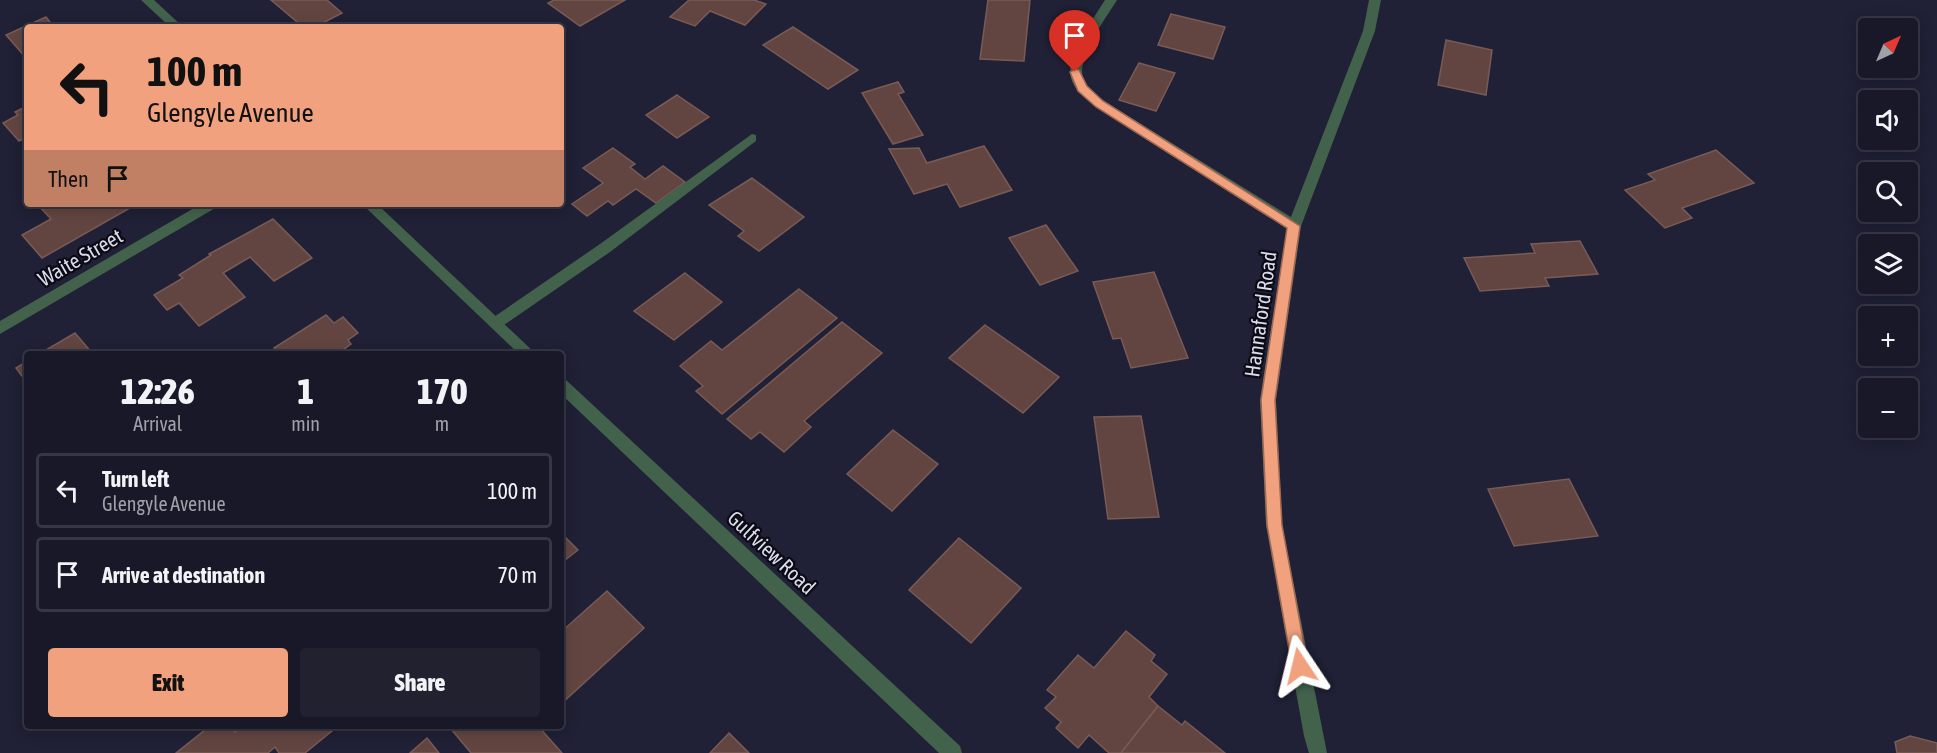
<!DOCTYPE html>
<html lang="en">
<head>
<meta charset="utf-8">
<style>
	:root { --surface:#181828; --page:#212130; --text:#f1f3f6; --muted:#9fa0a8; --line:#363745; --accent:#f2a17e }
	body { margin:0; font-family:"Asap Condensed",sans-serif; background:var(--page); color:var(--text); height:100vh; display:flex; flex-direction:column; font-size:22px; white-space:nowrap }
	* { box-sizing:border-box; margin:0 }
	p { font-size:20px; color:var(--muted) }
	.icon { flex:none; width:33px; height:33px; fill:none; stroke:currentColor; stroke-width:2; stroke-linecap:round; stroke-linejoin:round }
	.map { position:relative; flex:1; overflow:hidden }
	.side { position:absolute; left:24px; top:351px; width:540px; height:378px; display:flex; flex-direction:column; background:var(--surface); border-radius:6px; box-shadow:0 3px 15px #0003,0 0 0 2px var(--line) }
	.side>* { flex:none }
	.hud { position:absolute; left:24px; top:24px; width:540px; height:183px; border-radius:6px; box-shadow:0 3px 15px #0003,0 0 0 2px var(--line); background:#f2a17e; color:#111; overflow:hidden }
	.needle { width:39px; rotate:44deg }
	.controls { position:absolute; left:1858px; top:18px; display:grid; gap:12px }
	.controls a { display:grid; place-items:center; width:60px; height:60px; border-radius:6px; background:var(--surface); box-shadow:0 3px 15px #0003,0 0 0 2px var(--line); font-size:30px }
	.pin { position:absolute; display:grid; place-items:center; width:51px; height:51px; color:#fff; margin:-62px -26px; border-radius:50% 50% 50% 0; rotate:-45deg; box-shadow:0 0 6px #0007 }
	.pin .icon { rotate:45deg }
	.me { position:absolute; width:66px; margin:-33px; rotate:350deg; stroke-linejoin:round; filter:drop-shadow(0 0 4px #0008) }
	.turn { display:flex; align-items:center; gap:21px; height:126px; padding:0 24px; font-size:27px }
	.turn .icon { width:78px; height:78px; stroke-width:2.5 }
	.turn b { display:block; font-size:42px; line-height:51px }
	.then { display:flex; align-items:center; height:57px; padding:0 24px; background:#0003; gap:12px; font-size:22px }
	.eta { display:flex; justify-content:space-evenly; align-items:center; height:102px; text-align:center }
	.eta b { font-size:36px; font-weight:800; line-height:42px }
	.action { display:flex; gap:12px; margin-top:auto; padding:12px 24px }
	.action a { flex:1; height:69px; border-radius:6px; background:var(--accent); color:#111; font-size:24px; font-weight:800; line-height:69px; text-align:center }
	.action a+a { background:var(--page); color:var(--text) }
	ul { padding:0; list-style:none }
	li { display:flex; align-items:center; gap:18px; height:75px; margin:0 12px 9px; padding:0 12px; border:3px solid var(--line); border-radius:6px }
	li div { flex:1 }
	li b { display:block; font-size:22px }
	li em { font-style:normal }
	.map>svg:first-child { display:block }
	.building { fill:#624540; stroke:#795b56; stroke-width:1.5 }
	.lines { fill:none; stroke-linecap:round; stroke-linejoin:round }
	.service { fill:#42624c; fill-rule:evenodd }
	.minor { fill:#42624c; fill-rule:evenodd }
	.route { fill:#f2a17e; stroke:#9d6952; stroke-width:1.5 }
	.labels { text-anchor:middle; dominant-baseline:central; stroke-width:4.5; stroke-linejoin:round; paint-order:stroke }
	.street-label { font-size:21px; fill:#dbdceb; stroke:#0b0b15 }
</style>
</head>
<body>
<div class="map">
<svg width="1937" height="753" viewBox="0 0 1937 753">
	<rect width="100%" height="100%" fill="#202036"/>
	<g class="building">
		<polygon points="271,0 327,0 342,13 315,27 303,27"/>
		<polygon points="554,0 625,0 580,26 548,3"/>
		<polygon points="689,0 754,0 766,4 745,25 710,11 695,26 670,17"/>
		<polygon points="988,0 1030,0 1024,61 980,59"/>
		<polygon points="1171,14 1225,27 1213,59 1158,45"/>
		<polygon points="46,17 54,27 27,27 27,59 6,35"/>
		<polygon points="793,27 858,70 828,89 763,45"/>
		<polygon points="1446,40 1492,50 1486,95 1438,85"/>
		<polygon points="1139,63 1175,73 1156,111 1119,100"/>
		<polygon points="898,82 904,92 898,94 923,135 893,144 862,93"/>
		<polygon points="677,95 709,117 677,138 646,115"/>
		<polygon points="27,106 27,137 19,141 3,123 18,115 15,112"/>
		<polygon points="984,146 1012,190 960,207 947,184 914,194 889,149 919,148 927,163"/>
		<polygon points="613,148 635,164 630,167 645,179 663,166 685,182 656,203 636,189 613,205 608,201 587,216 572,204 603,183 583,168"/>
		<polygon points="1716,150 1754,183 1682,208 1692,218 1665,228 1625,190 1655,180 1648,174"/>
		<polygon points="752,178 804,217 759,251 738,236 744,231 709,205"/>
		<polygon points="37,204 137,204 42,258 22,235 51,219"/>
		<polygon points="273,219 312,258 274,281 250,257 223,273 245,297 199,326 179,303 167,310 154,295 183,278 179,275 211,255 209,254"/>
		<polygon points="1046,225 1078,271 1040,285 1009,238"/>
		<polygon points="1580,241 1598,274 1545,278 1549,286 1480,291 1464,258 1535,253 1531,244"/>
		<polygon points="1154,272 1188,358 1131,368 1121,338 1113,339 1093,282"/>
		<polygon points="685,273 722,302 674,340 634,311"/>
		<polygon points="799,289 837,318 722,414 696,391 703,386 680,366 711,341 722,350"/>
		<polygon points="326,315 334,323 343,317 358,333 348,340 351,344 337,354 279,354 274,348"/>
		<polygon points="842,322 882,353 804,421 811,427 784,452 760,432 751,439 727,419"/>
		<polygon points="985,325 1059,377 1023,413 949,358"/>
		<polygon points="75,333 93,354 39,354"/>
		<polygon points="27,361 27,383 16,368"/>
		<polygon points="1141,416 1159,517 1108,519 1094,417"/>
		<polygon points="893,430 938,464 892,511 847,474"/>
		<polygon points="1569,479 1598,536 1514,546 1488,489"/>
		<polygon points="561,533 578,550 561,563"/>
		<polygon points="959,538 1021,588 971,643 909,590"/>
		<polygon points="607,591 644,628 561,704 561,632"/>
		<polygon points="1126,631 1155,655 1151,661 1167,674 1149,697 1158,706 1121,753 1109,753 1089,735 1078,748 1056,728 1061,722 1045,708 1056,697 1047,690 1078,655 1094,668"/>
		<polygon points="1158,706 1182,725 1185,721 1225,753 1121,753"/>
		<polygon points="210,726 231,726 235,732 243,726 338,726 305,753 279,753 275,747 268,753 176,753"/>
		<polygon points="454,726 538,726 562,753 471,753 451,729"/>
		<polygon points="729,733 749,753 710,753"/>
		<polygon points="1910,736 1937,743 1937,753 1897,753 1895,742"/>
		<polygon points="427,738 439,753 410,753"/>
	</g>
	<g class="lines">
		<polygon class="service" points="752,134 756,135 756,141 610,252 501,327 491,327 489,323 491,319 600,244"/>
		<g class="minor">
			<polygon points="141,0 154,0 183,27 170,27"/>
			<path d="M1105,0H1117C1106,18 1074,60 1084,81C1088,89 1097,95 1104,101L1291,217L1363,31L1369,0H1381L1375,31L1301,226L1276,400L1282,525L1327,753H1309L1304,736L1266,525L1260,400L1287,228L1096,107C1086,99 1074,90 1071,78C1065,56 1094,18 1105,0Z"/>
			<polygon points="201,204 219,204 217,207 0,334 0,321"/>
			<polygon points="362,204 377,204 536,354 519,354"/>
			<polygon points="561,378 566,380 960,746 962,753 939,753 561,394"/>
		</g>
	</g>
	<polygon class="route" points="1075,69 1079,70 1087,86 1103,101 1300,226 1275,400 1282,525 1308,666 1306,672 1300,674 1294,672 1292,666 1267,525 1261,400 1287,228 1096,107 1078,91 1070,72"/>
	<g class="labels">
		<g class="street-label">
			<text transform="translate(80 257) rotate(-30)">Waite Street</text>
			<text transform="translate(1260 314) rotate(-82)">Hannaford Road</text>
			<text transform="translate(772 552) rotate(43)">Gulfview Road</text>
		</g>
	</g>
</svg>
<div class="controls">
<a><svg class="needle" viewBox="-14 -14 28 28"><path d="M0-13l5 13h-10z" fill="#e53935"/><path d="M0 13l5-13h-10z" fill="#9fa0a8"/></svg></a>
<a><svg class="icon" aria-label="sound" viewBox="0 0 24 24"><path d="M4 9h4l5-4v14l-5-4H4zM17 9q2 3 0 6"/></svg></a>
<a><svg class="icon" aria-label="search" viewBox="0 0 24 24"><circle cx="10" cy="10" r="6"/><path d="M15 15l6 6"/></svg></a>
<a><svg class="icon" aria-label="layers" viewBox="0 0 24 24"><path d="M12 4l9 5-9 5-9-5zM3 14l9 5 9-5"/></svg></a>
<a>+</a>
<a>−</a>
</div>
<div class="pin" style="left:1075px;top:72px;background:#d93025"><svg class="icon" aria-label="arrive" viewBox="0 0 24 24"><path d="M6 21V4h12l-3 4 3 4H6"/></svg></div>
<svg class="me" style="left:1300px;top:666px" viewBox="-20 -20 40 40"><path d="M0-17L14 15 0 8-14 15z" fill="#f2a17e" stroke="#fff" stroke-width="4"/></svg>
<div class="hud">
<div class="turn"><svg class="icon" aria-label="left" viewBox="0 0 24 24"><path d="M17 20v-9H6M10 6l-5 5 5 5"/></svg><div><b>100 m</b>Glengyle Avenue</div></div>
<div class="then">Then<svg class="icon" aria-label="arrive" viewBox="0 0 24 24"><path d="M6 21V4h12l-3 4 3 4H6"/></svg></div>
</div>
<section class="side">
<div class="eta">
<div><b>12:26</b><p>Arrival</p></div>
<div><b>1</b><p>min</p></div>
<div><b>170</b><p>m</p></div>
</div>
<ul>
<li><svg class="icon" aria-label="left" viewBox="0 0 24 24"><path d="M17 20v-9H6M10 6l-5 5 5 5"/></svg><div><b>Turn left</b><p>Glengyle Avenue</p></div><em>100 m</em></li>
<li><svg class="icon" aria-label="arrive" viewBox="0 0 24 24"><path d="M6 21V4h12l-3 4 3 4H6"/></svg><div><b>Arrive at destination</b></div><em>70 m</em></li>
</ul>
<div class="action"><a>Exit</a><a>Share</a></div>
</section>
</div>
</body>
</html>
